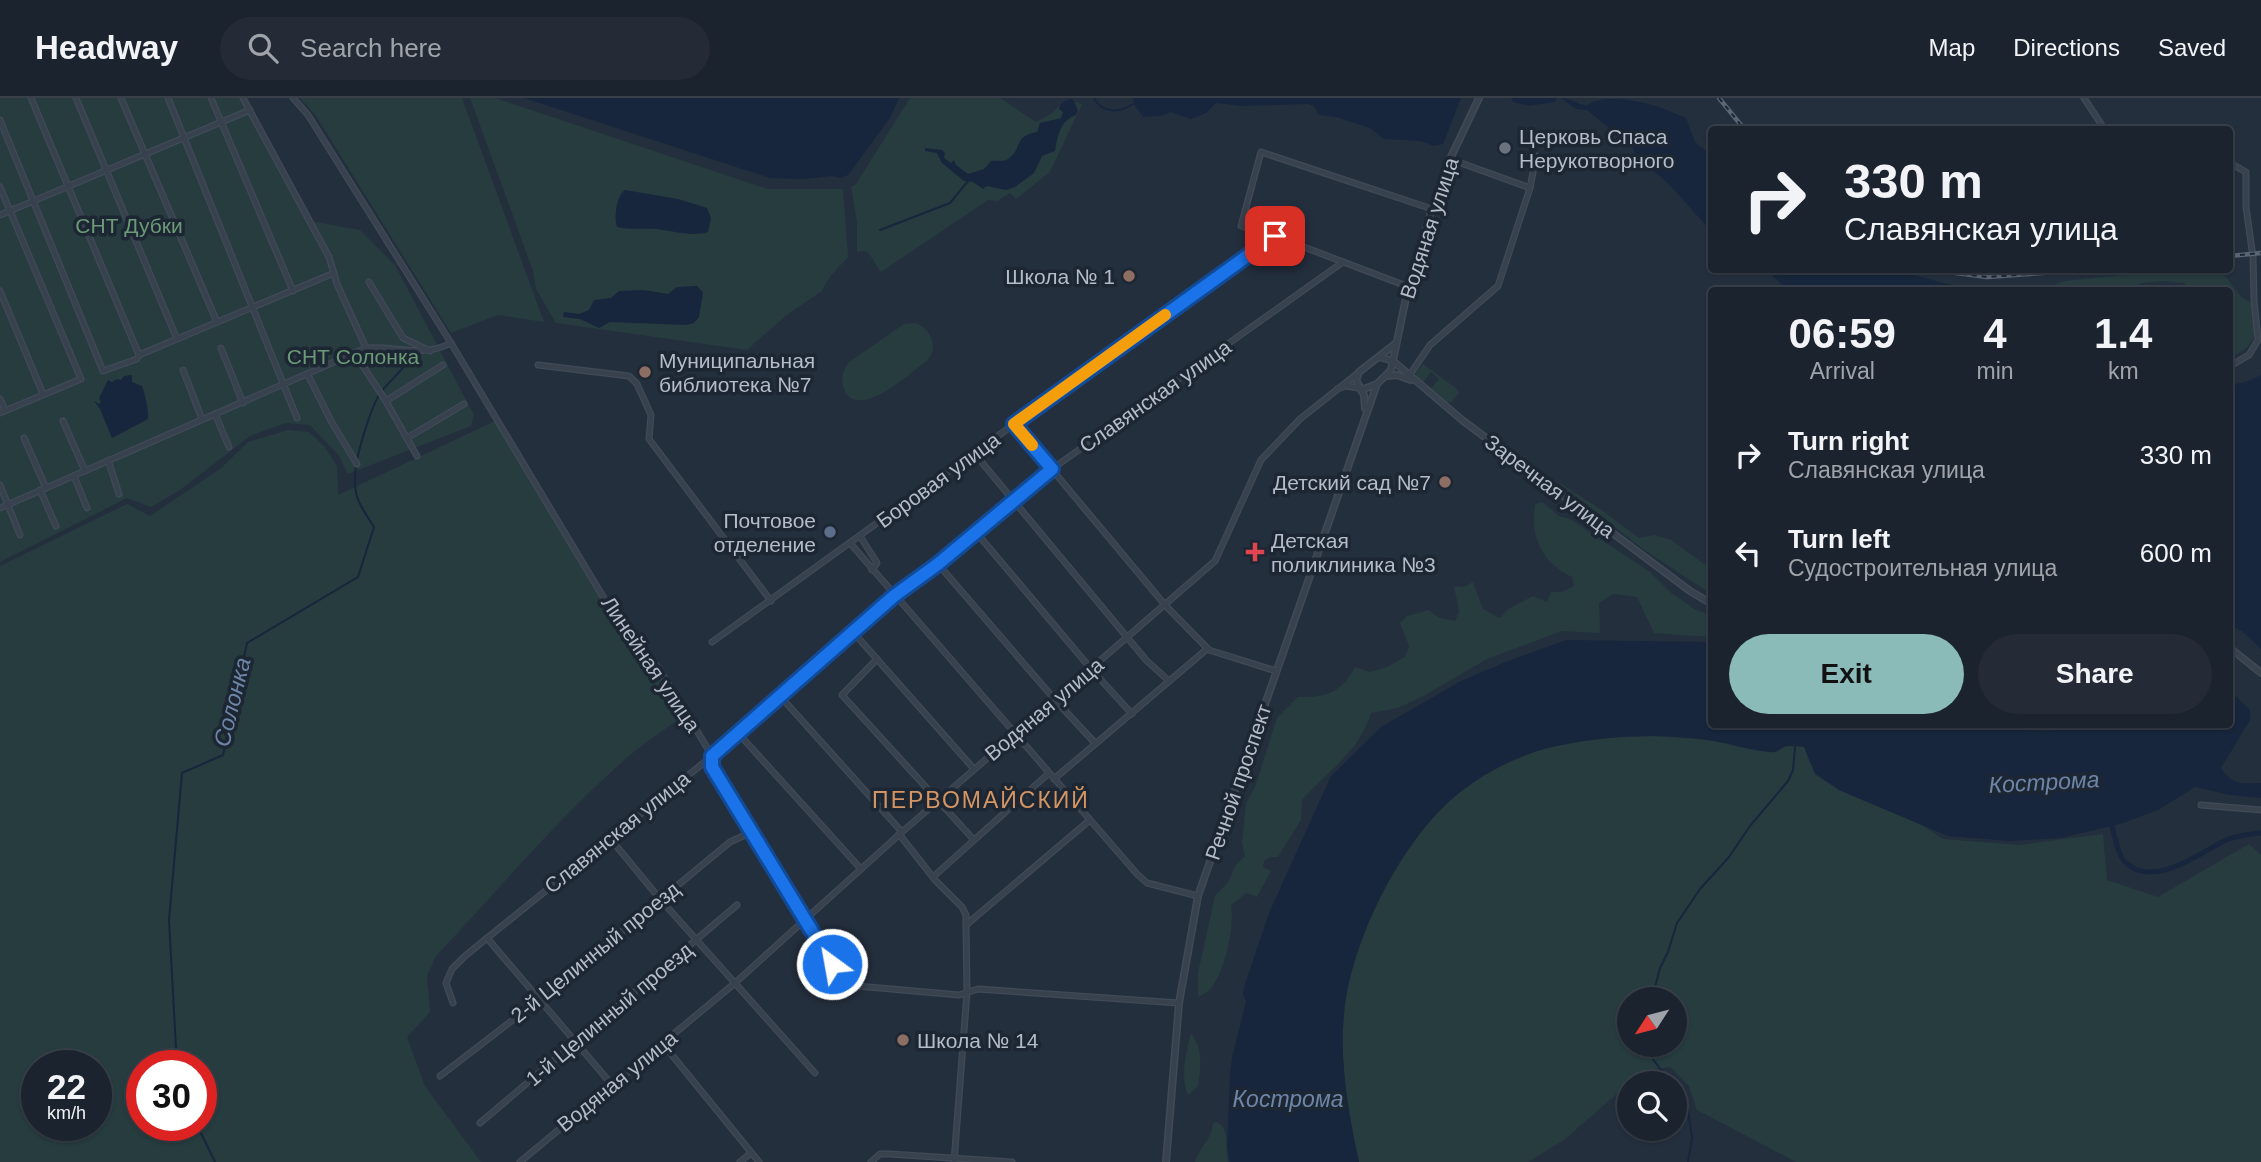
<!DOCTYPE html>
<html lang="en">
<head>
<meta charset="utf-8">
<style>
	:root { --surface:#1b232e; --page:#242b36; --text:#f1f3f6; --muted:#a0a4aa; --line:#39404a; --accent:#8bbbb9 }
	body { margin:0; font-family:Helvetica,sans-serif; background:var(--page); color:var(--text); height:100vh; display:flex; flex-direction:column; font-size:26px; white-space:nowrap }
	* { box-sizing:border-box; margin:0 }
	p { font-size:23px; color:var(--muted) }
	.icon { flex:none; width:38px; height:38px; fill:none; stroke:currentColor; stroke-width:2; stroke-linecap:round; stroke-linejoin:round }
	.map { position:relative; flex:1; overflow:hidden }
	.drawer { position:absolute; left:1708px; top:189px; width:525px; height:441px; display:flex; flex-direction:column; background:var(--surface); border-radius:7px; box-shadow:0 2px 5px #0004,0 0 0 2px var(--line) }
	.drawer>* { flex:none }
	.hud { position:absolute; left:1708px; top:28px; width:525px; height:147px; border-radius:7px; box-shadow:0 2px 5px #0004,0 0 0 2px var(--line); background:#1b232e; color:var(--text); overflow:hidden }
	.needle { width:46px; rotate:234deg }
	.controls { position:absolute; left:1617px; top:889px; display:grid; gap:14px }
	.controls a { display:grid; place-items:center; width:70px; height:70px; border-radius:50%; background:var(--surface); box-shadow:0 2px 5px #0004,0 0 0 2px var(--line); font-size:35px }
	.speed { position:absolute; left:21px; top:952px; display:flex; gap:14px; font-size:35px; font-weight:700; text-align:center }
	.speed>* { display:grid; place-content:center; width:91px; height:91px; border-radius:50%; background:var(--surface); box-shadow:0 2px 5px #0004,0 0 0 2px var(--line); line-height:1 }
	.speed small { font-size:18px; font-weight:400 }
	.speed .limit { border:10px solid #d22; background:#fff; color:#111 }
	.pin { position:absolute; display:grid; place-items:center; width:60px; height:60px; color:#fff; margin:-30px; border-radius:14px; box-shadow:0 4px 10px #0006 }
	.me { position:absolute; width:77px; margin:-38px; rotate:328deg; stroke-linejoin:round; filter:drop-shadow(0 0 5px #0008) }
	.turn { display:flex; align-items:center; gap:24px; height:147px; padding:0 21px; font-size:32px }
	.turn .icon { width:91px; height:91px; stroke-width:2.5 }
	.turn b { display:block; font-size:49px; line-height:60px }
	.eta { display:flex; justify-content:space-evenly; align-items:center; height:119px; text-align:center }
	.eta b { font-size:42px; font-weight:700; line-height:49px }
	.action { display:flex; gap:14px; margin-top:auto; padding:14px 21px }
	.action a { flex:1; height:80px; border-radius:42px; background:var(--accent); color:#111; font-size:28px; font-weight:700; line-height:80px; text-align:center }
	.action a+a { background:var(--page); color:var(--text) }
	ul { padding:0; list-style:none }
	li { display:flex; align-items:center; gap:21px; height:98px; padding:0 21px }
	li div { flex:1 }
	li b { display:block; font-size:26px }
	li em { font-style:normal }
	header { display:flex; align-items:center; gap:42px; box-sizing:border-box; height:98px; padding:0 35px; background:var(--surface); border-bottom:2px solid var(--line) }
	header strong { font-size:33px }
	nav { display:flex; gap:38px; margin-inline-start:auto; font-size:24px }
	.search { width:490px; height:63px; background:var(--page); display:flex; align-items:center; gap:18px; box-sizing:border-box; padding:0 24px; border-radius:38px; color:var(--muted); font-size:26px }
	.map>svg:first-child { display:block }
	.green { fill:#263c3f; fill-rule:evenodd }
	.water { fill:#17263c }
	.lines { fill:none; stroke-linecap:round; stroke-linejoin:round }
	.stream { stroke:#17263c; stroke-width:2 }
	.canal { stroke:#17263c; stroke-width:5 }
	.river { stroke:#17263c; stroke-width:9 }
	.minor-casing { stroke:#414a57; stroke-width:7 }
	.tertiary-casing { stroke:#414a57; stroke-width:8 }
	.minor { stroke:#38414e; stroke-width:4.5 }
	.tertiary { stroke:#38414e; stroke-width:5 }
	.rail-casing { stroke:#5a6575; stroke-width:4.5 }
	.rail { stroke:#1d2633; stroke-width:2; stroke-dasharray:5; stroke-linecap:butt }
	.route-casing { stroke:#114b97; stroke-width:18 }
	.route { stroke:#1a73e8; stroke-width:12 }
	.slow { stroke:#f59e0b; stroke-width:12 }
	.worship-dot { fill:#6b7280; stroke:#1d2633; stroke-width:2.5 }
	.education-dot { fill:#8d6e63; stroke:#1d2633; stroke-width:2.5 }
	.service-dot { fill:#5c6f8a; stroke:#1d2633; stroke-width:2.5 }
	.health-dot { fill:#e0444e; stroke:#1d2633; stroke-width:2.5 }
	.labels { text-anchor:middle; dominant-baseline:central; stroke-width:7; stroke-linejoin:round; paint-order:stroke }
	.poi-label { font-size:21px; fill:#b4bcc9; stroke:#1d2633; text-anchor:start }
	.park-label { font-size:21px; fill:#6b9a76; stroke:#1d2633 }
	.street-label { font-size:21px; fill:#b4bcc9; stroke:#1d2633 }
	.water-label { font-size:23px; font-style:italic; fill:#6d86a8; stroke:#1d2633 }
	.neighbourhood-label { font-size:23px; letter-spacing:2px; fill:#d59563; stroke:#1d2633 }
</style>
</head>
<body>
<header>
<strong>Headway</strong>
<div class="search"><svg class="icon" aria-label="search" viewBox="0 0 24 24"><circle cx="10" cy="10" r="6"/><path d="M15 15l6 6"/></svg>Search here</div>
<nav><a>Map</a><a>Directions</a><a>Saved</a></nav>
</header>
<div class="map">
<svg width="2261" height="1064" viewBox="0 0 2261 1064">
	<rect width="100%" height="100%" fill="#242f3e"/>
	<g class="green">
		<polygon points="0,0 245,0 311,123 360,132 395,167 474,317 471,328 348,376 339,358 310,327 286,325 250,338 180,392 151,409 127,400 0,464"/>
		<polygon points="300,0 462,0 544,224 498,217 451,235 316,18"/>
		<polygon points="470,0 495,0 768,91 843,91 848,159 829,180 822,193 788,216 747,252 556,225 536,191 533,173"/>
		<path d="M910,0H1000L1036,24C1041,21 1048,18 1052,15C1065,3 1063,0 1082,6L1050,74L1016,101L1010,95L997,103L988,102L881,174C875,167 873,159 866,153L857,154V124L851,89L856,86Z"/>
		<path d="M2171,172H2221L2241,199L2253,206C2259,233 2258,248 2230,259V192H2184L2185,185L2163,183L2141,185L2126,192H2066L2055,187L2064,183Z"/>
		<path d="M915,225C927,229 934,240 933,253L928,262C912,273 858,325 844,291C840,281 843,272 849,264L904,226Z"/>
		<polygon points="1423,266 1457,291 1459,295 1452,304 1444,305 1429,293 1439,281 1431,274 1423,284 1416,280 1416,275"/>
		<path d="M497,322L605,502L659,571L687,616C668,629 648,642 630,657C560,718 500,790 436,858L427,878L430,914L407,939L425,988L481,1064H0V468L127,406L150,418L220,371L248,344L288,332L309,334L325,349L337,368L338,397ZM37,968H96V1027H37ZM142,968H201V1027H142Z"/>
		<polygon points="1552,380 1600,411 1639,440 1655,437 1671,442 1711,471 1711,496 1643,451"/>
		<path d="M1542,404L1559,418L1570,421L1650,474L1670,494L1696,512L1711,517V539L1654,535L1637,499L1613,496L1599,505L1600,535L1562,533L1487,561L1425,597L1398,610L1371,615C1360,653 1328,673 1302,702L1301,722L1278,759H1270L1264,763L1263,769L1271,773L1257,799L1246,795L1231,807C1235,829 1225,871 1212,889C1209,894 1203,896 1198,899V875L1215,798L1229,783L1235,768L1245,758L1242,745L1246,705L1255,689L1277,620L1298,599C1326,600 1342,594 1355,569L1370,574L1387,569L1405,559L1409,548L1400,525L1407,518L1428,512L1440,520L1455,523L1459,514L1454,488L1464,489L1473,484L1483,511L1500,520L1508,511L1533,498L1547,504L1551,494H1562L1574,488L1572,479C1541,464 1530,439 1535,406Z"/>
		<path d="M1656,638L1709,642L1777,654L1785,648L1805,649L1809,663L1839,692L1922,727L1943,741L2019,747L2103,736L2107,782L2158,799L2249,746L2261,757V1064H1796L1697,1012L1689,988L1670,969L1643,973L1564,1042L1528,1064H1359C1349,1020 1339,961 1344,916C1351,844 1402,738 1460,694C1484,676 1512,661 1540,652C1577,640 1618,639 1656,638ZM1629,901H1675V947H1629Z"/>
		<path d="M1191,935C1203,952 1201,967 1198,988L1188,997C1180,978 1186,954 1191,935Z"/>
		<path d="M1217,1024C1230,1030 1225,1051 1228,1064H1195C1200,1047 1211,1044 1213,1025Z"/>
	</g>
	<g class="water">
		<polygon points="524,0 899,0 890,20 848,77 840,80 832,78 803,81 770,80"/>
		<polygon points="1133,0 1461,0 1443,46 1434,48 1421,43 1384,41 1370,30 1336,19 1319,17 1314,8 1308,6 1242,8 1216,5 1206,15 1191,21 1170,14 1162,18 1143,19 1134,6"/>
		<path d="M1561,0C1569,0 1578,6 1587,8C1593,2 1599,3 1607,1C1637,0 1659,8 1686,20L1695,44L1711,57V133L1667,84L1637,60L1625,32L1609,30L1587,12L1576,11Z"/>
		<path d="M1071,1L1074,3L1078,12L1076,17C1060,23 1058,37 1055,53L1042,58L1034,75L1015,89L1006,92L987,88L983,91L973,84L964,83L942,65L937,55L925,53V50L942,52L945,55L944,60L951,65L954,62L956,67L968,76L984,71L991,63C997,62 1004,64 1008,61C1023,51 1013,38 1037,34L1040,25L1061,20L1063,14L1059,11C1060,5 1065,2 1071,1Z"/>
		<path d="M625,92L678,101L707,110L711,120L708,134C692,139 673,133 657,131C644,130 630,132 617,129C614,119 616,98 625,92Z"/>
		<polygon points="1767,172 1895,172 1970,192 1787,192"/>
		<polygon points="697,188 703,194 699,219 694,225 686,227 610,224 599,230 580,221 563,219 564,214 579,216 589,212 594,202 611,200 619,193 643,192 668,196 677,189"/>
		<path d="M132,277V284L142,288C145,295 149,314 148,321L112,340L100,311L94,303L99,306L101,304L99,300L108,282L112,284L117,281L121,282L124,278Z"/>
		<polygon points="2261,277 2261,551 2243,534 2230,527 2230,287 2246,284"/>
		<path d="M1566,542L1711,544L1712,626C1797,626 1883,624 1968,626C2006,628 2049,640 2085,626H2230V593L2250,612V622L2221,670C2233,688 2241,685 2261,685V700L2230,697L2195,689L2158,712L2123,725L2061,740L2009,743L1948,738L1839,692L1815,676L1804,649C1798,648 1789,647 1784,649C1777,652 1777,655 1769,654C1748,652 1728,645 1707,642C1653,634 1596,638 1544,651C1515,659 1482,676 1459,695C1402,740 1350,844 1344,916C1339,962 1349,1019 1359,1064H1230L1227,1049L1230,977L1232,959L1246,904L1243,896L1245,886L1269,815L1331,678L1381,629L1461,583L1508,563Z"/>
	</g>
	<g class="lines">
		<g class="stream">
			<path d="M1094,0C1103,16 1119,15 1133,6"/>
			<polyline points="880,132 950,105 968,83"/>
			<path d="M357,362C360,347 372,306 381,294C391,281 401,275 410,260"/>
			<polyline points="1652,901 1660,870 1668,854 1677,825 1700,791 1729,759 1750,728 1788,683 1793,672 1795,649"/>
			<polyline points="1649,947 1652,960 1671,985"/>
			<path d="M177,968L169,822L182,675L223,657L247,545L358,479L374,429C358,404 352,398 356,368"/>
			<polyline points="1675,989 1684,997 1687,1004 1692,1040 1688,1064"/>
			<polyline points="197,1027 215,1064"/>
		</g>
		<path class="canal" d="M2112,728C2115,738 2117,755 2124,763C2151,792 2199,756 2224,743C2235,738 2249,736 2261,735"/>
		<polyline class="river" points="1516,0 1529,3 1552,0"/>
		<g class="minor-casing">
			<g id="minor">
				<polyline points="31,0 139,257"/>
				<polyline points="76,0 177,241"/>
				<polyline points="121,0 217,224"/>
				<polyline points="168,0 297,320"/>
				<polyline points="211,0 293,193"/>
				<polyline points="243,0 329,159 337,186 366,250"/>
				<polyline points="293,0 308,17 451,245 605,502 659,571 687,616 712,658 712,669 846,887 959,897 978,891 1179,905"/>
				<polyline points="2084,0 2105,32"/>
				<polyline points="0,22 103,273 137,261 139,257 334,175"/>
				<polyline points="1450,61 1530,90"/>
				<polyline points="2230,65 2246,74 2246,109 2253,159 2254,202 2258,242 2249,257 2230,268"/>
				<polyline points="0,89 81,281 0,315"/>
				<polyline points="0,117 250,12"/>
				<polyline points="369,184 403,240 430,253"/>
				<polyline points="1409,189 1275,138 1241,128 1261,54 1432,111"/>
				<polyline points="0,193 43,296"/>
				<polyline points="221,250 243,305"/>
				<polyline points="355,256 384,300 417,358"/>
				<polyline points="538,267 629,278 637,286 651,317 649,341 771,503"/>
				<polyline points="183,272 202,321"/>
				<polyline points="308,277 331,323 357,366"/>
				<polyline points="1409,278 1430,247 1498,188 1530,90 1536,58"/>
				<polyline points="1337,291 1346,288 1359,290"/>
				<polyline points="0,301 5,312"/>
				<polyline points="386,303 443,267"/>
				<polyline points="215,316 229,349"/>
				<polyline points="63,323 85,373"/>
				<polyline points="1014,326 1165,507 1209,552 1276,573"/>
				<polyline points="24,340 46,390"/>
				<polyline points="407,340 464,306"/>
				<polyline points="974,355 1146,562 1169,583"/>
				<polyline points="108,362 119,396"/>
				<polyline points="74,378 87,410"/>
				<polyline points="0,387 20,437"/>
				<polyline points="40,392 56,428"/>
				<path d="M0,410L366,250C396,248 423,260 451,245"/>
				<polyline points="975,433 1092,572 1132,616"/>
				<polyline points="860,438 877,465 872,472"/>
				<polyline points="850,445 1137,776 1147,785 1198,798"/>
				<polyline points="938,466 1056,603 1095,645"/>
				<polyline points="853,534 974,671"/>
				<polyline points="712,544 1275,138"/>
				<polyline points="877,561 842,597 974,742"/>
				<polyline points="780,598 902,734"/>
				<polyline points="738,635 861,771"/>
				<polyline points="1054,681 1207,551"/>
				<polyline points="2201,707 2261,712"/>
				<polyline points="899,736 935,782 962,809 966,817 966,827"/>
				<polyline points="609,739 660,801 815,975"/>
				<polyline points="933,779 1049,675"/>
				<polyline points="487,840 613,988"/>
				<polyline points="453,905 446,885 452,871 465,858 712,658 894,498 938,466 1052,371 1343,164"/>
				<polyline points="663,946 759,1064"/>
				<polyline points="440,978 540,901 730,744 752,734"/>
				<polyline points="480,1025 737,807"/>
				<polyline points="520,1064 735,885 902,734 1215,463 1261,362 1300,321 1358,275"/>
				<polyline points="740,1064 751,1055"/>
				<polyline points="871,1064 880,1056 890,1056 1012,1064"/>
				<polyline points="954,1064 967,894 966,827 1090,722"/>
			</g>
		</g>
		<g class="tertiary-casing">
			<g id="tertiary">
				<polyline points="1379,259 1393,263 1462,322 1690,493 1712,506"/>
				<polyline points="1387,278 1397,277 1411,282"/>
				<polyline points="1361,292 1377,286 1391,272 1407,195 1432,111 1450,61 1479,0"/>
				<polyline points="1365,310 1364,297 1356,282 1359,274 1395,246"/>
				<polyline points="2230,550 2261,575"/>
				<polyline points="1166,1064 1179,905 1198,798 1377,286"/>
			</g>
		</g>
		<use href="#minor" class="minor"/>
		<use href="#tertiary" class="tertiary"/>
		<g class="rail-casing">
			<g id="rail">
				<polyline points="1719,0 1745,32"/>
				<polyline points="2230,158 2261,155"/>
				<polyline points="1932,172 1987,179 2087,172"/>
			</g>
		</g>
		<use href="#rail" class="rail"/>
	</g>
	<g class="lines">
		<g class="route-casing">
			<polyline id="route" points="832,866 712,669 712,658 894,498 938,466 1052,371 1014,326 1275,138"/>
		</g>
		<use href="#route" class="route"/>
		<polyline class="slow" points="1032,347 1014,326 1165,217"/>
	</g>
	<circle class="worship-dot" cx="1505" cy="50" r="7"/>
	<g class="education-dot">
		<circle cx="1129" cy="178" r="7"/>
		<circle cx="645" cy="274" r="7"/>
		<circle cx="1445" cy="384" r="7"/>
		<circle cx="903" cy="942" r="7"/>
	</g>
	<circle class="service-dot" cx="830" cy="434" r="7"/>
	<path class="health-dot" d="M1251.5 443.5h7v7h7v7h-7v7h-7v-7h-7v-7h7z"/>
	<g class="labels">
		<g class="poi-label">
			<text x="1519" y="38">Церковь Спаса<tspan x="1519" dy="24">Нерукотворного</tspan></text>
			<text x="1115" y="178" text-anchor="end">Школа № 1</text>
			<text x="659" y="262">Муниципальная<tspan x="659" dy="24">библиотека №7</tspan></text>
			<text x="1431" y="384" text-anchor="end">Детский сад №7</text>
			<text x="816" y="422" text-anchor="end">Почтовое<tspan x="816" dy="24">отделение</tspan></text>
			<text x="1271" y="442">Детская<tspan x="1271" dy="24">поликлиника №3</tspan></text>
			<text x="917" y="942">Школа № 14</text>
		</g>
		<g class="park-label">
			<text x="129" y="127">СНТ Дубки</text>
			<text x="353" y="258">СНТ Солонка</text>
		</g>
		<g class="street-label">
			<text transform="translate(1429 130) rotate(-72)">Водяная улица</text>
			<text transform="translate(1155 298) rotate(-35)">Славянская улица</text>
			<text transform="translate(938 382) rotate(-36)">Боровая улица</text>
			<text transform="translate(1550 388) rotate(37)">Заречная улица</text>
			<text transform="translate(651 566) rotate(56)">Линейная улица</text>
			<text transform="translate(1044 611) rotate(-40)">Водяная улица</text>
			<text transform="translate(1238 684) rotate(-71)">Речной проспект</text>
			<text transform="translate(617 734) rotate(-39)">Славянская улица</text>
			<text transform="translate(595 854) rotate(-39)">2-й Целинный проезд</text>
			<text transform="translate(609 916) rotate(-40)">1-й Целинный проезд</text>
			<text transform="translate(617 983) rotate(-39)">Водяная улица</text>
		</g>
		<g class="water-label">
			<text transform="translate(232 604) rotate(-76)">Солонка</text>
			<text transform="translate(2044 684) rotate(-3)">Кострома</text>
			<text x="1288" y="1001">Кострома</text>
		</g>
		<g class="neighbourhood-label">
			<text x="981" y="702">ПЕРВОМАЙСКИЙ</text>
		</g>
	</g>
</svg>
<div class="controls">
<a><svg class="needle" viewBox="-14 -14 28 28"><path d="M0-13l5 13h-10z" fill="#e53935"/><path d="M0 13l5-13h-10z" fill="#a0a4aa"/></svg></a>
<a><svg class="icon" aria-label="search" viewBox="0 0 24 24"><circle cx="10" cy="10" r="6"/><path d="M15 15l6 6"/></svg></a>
</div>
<div class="speed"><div>22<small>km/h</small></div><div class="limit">30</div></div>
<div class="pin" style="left:1275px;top:138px;background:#d93025"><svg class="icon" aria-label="arrive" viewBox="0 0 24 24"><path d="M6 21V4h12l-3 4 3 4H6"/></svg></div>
<svg class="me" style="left:832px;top:866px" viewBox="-20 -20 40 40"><circle r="17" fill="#1a73e8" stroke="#fff" stroke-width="3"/><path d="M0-11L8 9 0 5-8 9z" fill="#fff"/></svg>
<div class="hud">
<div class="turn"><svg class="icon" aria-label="right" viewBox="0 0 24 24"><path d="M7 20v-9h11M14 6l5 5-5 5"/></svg><div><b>330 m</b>Славянская улица</div></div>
</div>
<section class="drawer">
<div class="eta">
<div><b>06:59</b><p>Arrival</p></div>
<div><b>4</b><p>min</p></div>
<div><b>1.4</b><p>km</p></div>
</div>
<ul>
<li><svg class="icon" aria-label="right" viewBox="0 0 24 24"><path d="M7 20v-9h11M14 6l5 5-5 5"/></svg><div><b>Turn right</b><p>Славянская улица</p></div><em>330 m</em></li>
<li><svg class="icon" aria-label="left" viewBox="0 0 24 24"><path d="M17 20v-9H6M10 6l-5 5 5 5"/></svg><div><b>Turn left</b><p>Судостроительная улица</p></div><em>600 m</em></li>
</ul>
<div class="action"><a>Exit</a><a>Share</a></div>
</section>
</div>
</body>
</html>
